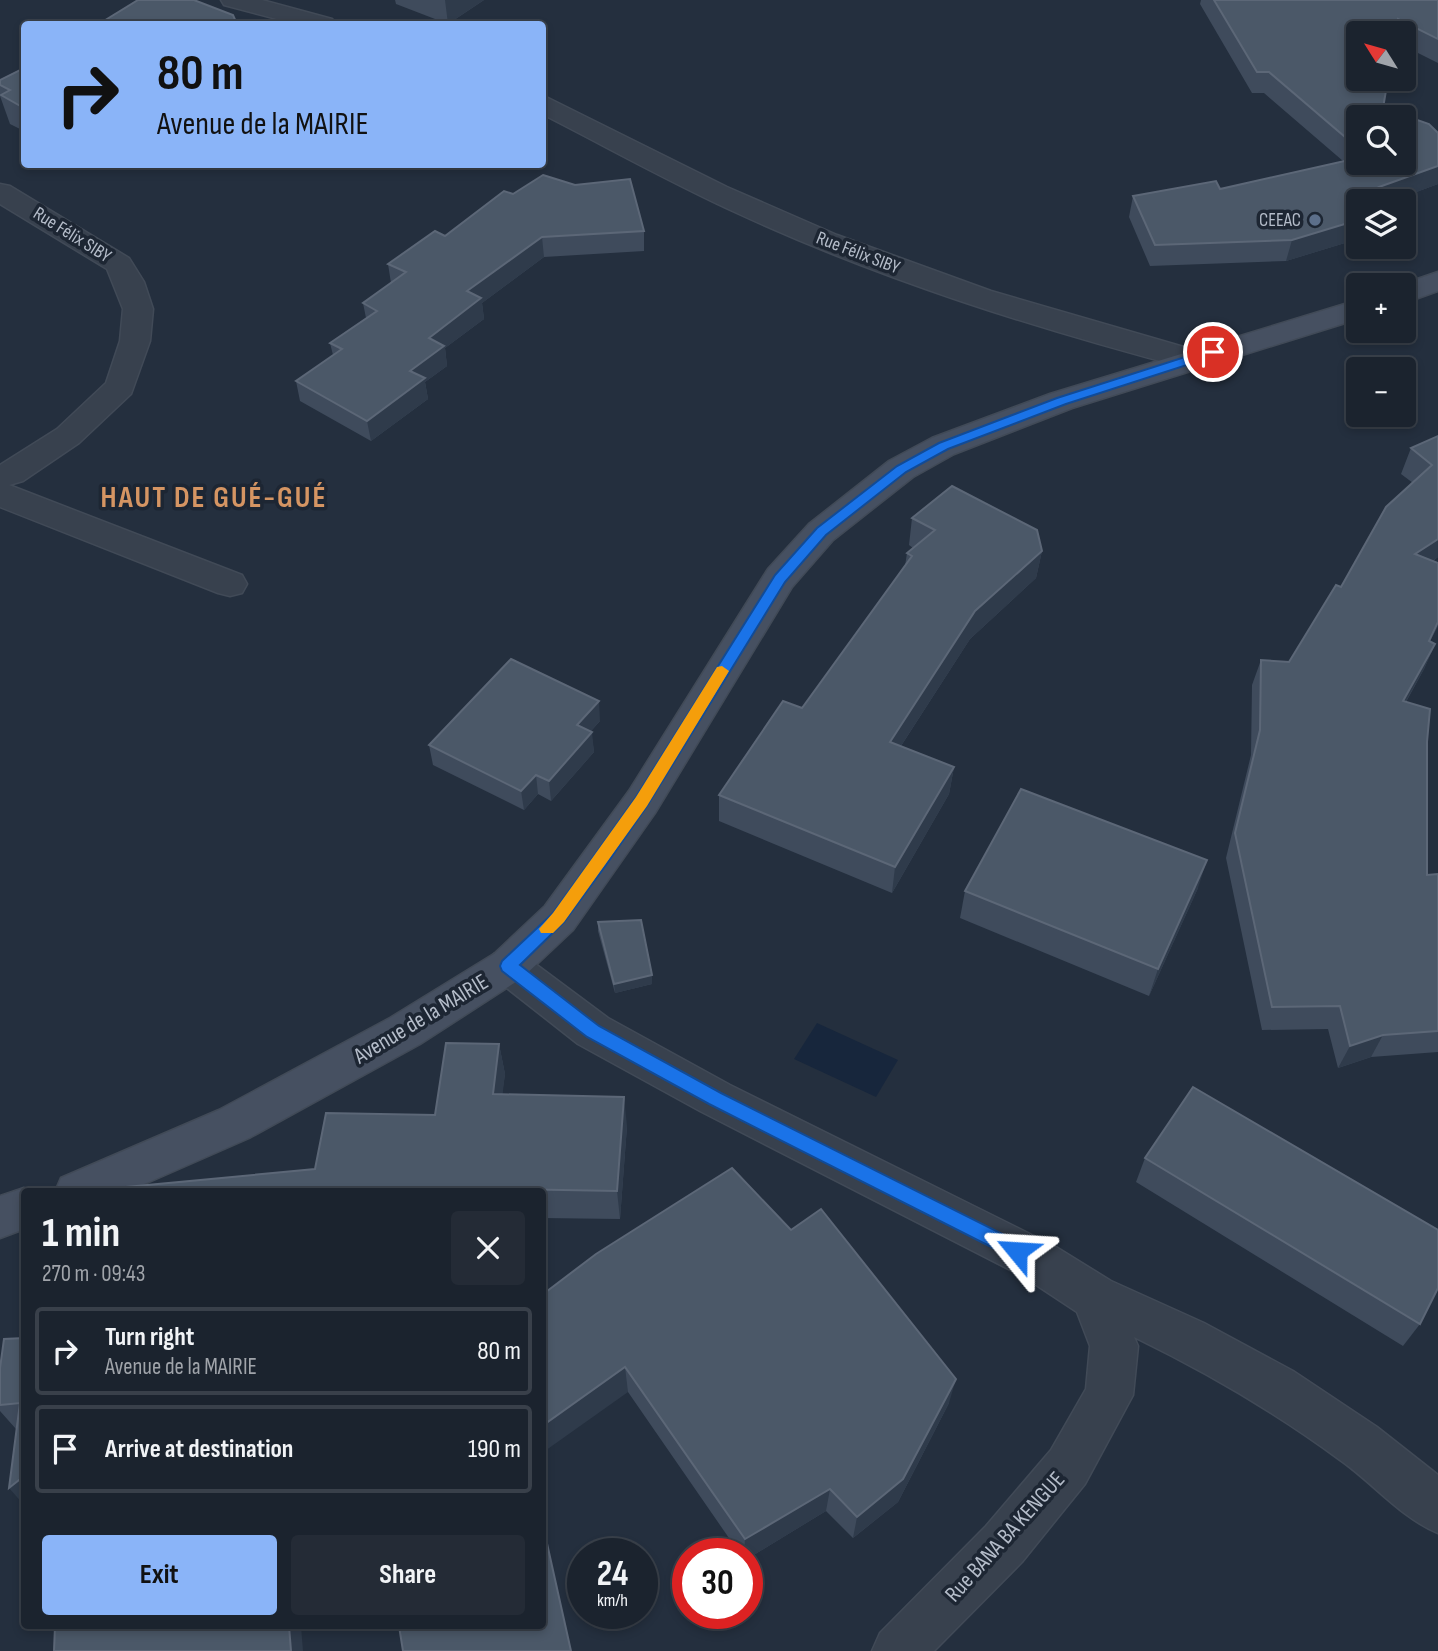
<!DOCTYPE html>
<html lang="en">
<head>
<meta charset="utf-8">
<style>
	:root { --surface:#1b232e; --page:#242b36; --text:#f1f3f6; --muted:#a0a4aa; --line:#39404a; --accent:#8ab4f8 }
	body { margin:0; font-family:"Sofia Sans Condensed",sans-serif; background:var(--page); color:var(--text); height:100vh; display:flex; flex-direction:column; font-size:26px; white-space:nowrap }
	* { box-sizing:border-box; margin:0 }
	p { font-size:23px; color:var(--muted) }
	.icon { flex:none; width:38px; height:38px; fill:none; stroke:currentColor; stroke-width:2; stroke-linecap:round; stroke-linejoin:round }
	.map { position:relative; flex:1; overflow:hidden }
	.details { position:absolute; left:21px; top:1188px; width:525px; height:441px; display:flex; flex-direction:column; background:var(--surface); border-radius:7px; box-shadow:0 4px 10px #0003,0 0 0 2px var(--line) }
	.details>* { flex:none }
	.banner { position:absolute; left:21px; top:21px; width:525px; height:147px; border-radius:7px; box-shadow:0 4px 10px #0003,0 0 0 2px var(--line); background:#8ab4f8; color:#111; overflow:hidden }
	.needle { width:46px; rotate:307deg }
	.controls { position:absolute; left:1346px; top:21px; display:grid; gap:14px }
	.controls a { display:grid; place-items:center; width:70px; height:70px; border-radius:7px; background:var(--surface); box-shadow:0 4px 10px #0003,0 0 0 2px var(--line); font-size:35px }
	.speed { position:absolute; left:567px; top:1538px; display:flex; gap:14px; font-size:35px; font-weight:700; text-align:center }
	.speed>* { display:grid; place-content:center; width:91px; height:91px; border-radius:50%; background:var(--surface); box-shadow:0 4px 10px #0003,0 0 0 2px var(--line); line-height:1 }
	.speed small { font-size:18px; font-weight:400 }
	.speed .limit { border:10px solid #d22; background:#fff; color:#111 }
	.pin { position:absolute; display:grid; place-items:center; width:60px; height:60px; color:#fff; margin:-30px; border:4px solid #fff; border-radius:50%; box-shadow:0 2px 7px #0007 }
	.me { position:absolute; width:77px; margin:-38px; rotate:297deg; stroke-linejoin:round; filter:drop-shadow(0 0 5px #0008) }
	.turn { display:flex; align-items:center; gap:24px; height:147px; padding:0 21px; font-size:32px }
	.turn .icon { width:91px; height:91px; stroke-width:2.5 }
	.turn b { display:block; font-size:49px; line-height:60px }
	.round { display:grid; place-items:center; flex:none; width:74px; height:74px; border-radius:7px; background:var(--page) }
	.headline { display:flex; align-items:center; justify-content:space-between; height:119px; padding:0 21px }
	h1 { font-size:42px; font-weight:700; line-height:52px }
	.primary-button { display:flex; gap:14px; margin-top:auto; padding:14px 21px }
	.primary-button a { flex:1; height:80px; border-radius:7px; background:var(--accent); color:#111; font-size:28px; font-weight:700; line-height:80px; text-align:center }
	.primary-button a+a { background:var(--page); color:var(--text) }
	ul { padding:0; list-style:none }
	li { display:flex; align-items:center; gap:21px; height:88px; margin:0 14px 10px; padding:0 7px; border:4px solid var(--line); border-radius:7px }
	li div { flex:1 }
	li b { display:block; font-size:26px }
	li em { font-style:normal }
	.map>svg:first-child { display:block }
	.water { fill:#17263c }
	.lines { fill:none; stroke-linecap:round; stroke-linejoin:round }
	.minor-casing { stroke:#414a57; stroke-width:3 }
	.secondary-casing { stroke:#414a57; stroke-width:3 }
	.minor { fill:#38414e; fill-rule:evenodd }
	.secondary { fill:#465061; fill-rule:evenodd }
	.wall { fill:#3f4b5c; fill-rule:evenodd }
	.shaded-wall { fill:#2f3b4b }
	.building { fill:#4b5868; stroke:#5c6777; stroke-width:2 }
	.route { fill:#1a73e8; stroke:#114b97; stroke-width:2 }
	.slow { fill:#f59e0b }
	.service-dot { fill:#5c6f8a; stroke:#1d2633; stroke-width:2.5 }
	.labels { text-anchor:middle; dominant-baseline:central; stroke-width:7; stroke-linejoin:round; paint-order:stroke }
	.far-poi-label { font-size:19px; fill:#b4bcc9; stroke:#1d2633; text-anchor:end }
	.far-street-label { font-size:19px; fill:#b4bcc9; stroke:#1d2633 }
	.street-label { font-size:23px; fill:#b4bcc9; stroke:#1d2633 }
	.district-label { font-size:30px; font-weight:bold; letter-spacing:2px; fill:#d59563; stroke:#1d2633 }
</style>
</head>
<body>
<div class="map">
<svg width="1438" height="1651" viewBox="0 0 1438 1651">
	<rect width="100%" height="100%" fill="#242f3e"/>
	<polygon class="water" points="817,1023 898,1060 876,1097 794,1059"/>
	<g class="lines">
		<g class="minor-casing">
			<g id="minor">
				<polygon points="221,0 262,0 332,19 336,24 296,24 224,5"/>
				<path d="M542,95L727,187L837,235L991,291L1201,352L1205,359L1201,366L1190,369C1035,328 882,280 737,213C671,183 607,147 542,114Z"/>
				<polygon points="0,184 10,186 129,258 144,282 153,309 150,341 131,394 79,443 23,481 9,485 242,575 247,584 242,593 230,596 218,593 0,507 0,465 57,429 106,383 120,341 123,309 107,269 0,204"/>
				<path d="M508,949L522,954L608,1018L730,1085L1056,1247L1111,1281L1204,1323L1293,1371L1377,1427L1438,1475V1533C1401,1518 1373,1483 1340,1460C1275,1412 1206,1372 1134,1337L1138,1346L1133,1395L1085,1484L1022,1562L934,1651H872L880,1633L986,1526L1051,1450L1086,1389L1090,1346L1077,1312L1024,1277L700,1111L578,1044L494,978L488,966L494,954Z"/>
			</g>
		</g>
		<g class="secondary-casing">
			<g id="secondary">
				<polygon points="1438,272 1438,291 1404,303 1404,285 1400,285"/>
				<polygon points="1358,300 1358,319 1072,408 954,454 913,477 833,540 792,587 655,813 573,930 522,978 420,1044 249,1138 126,1192 55,1192 61,1178 219,1110 390,1018 494,954 545,906 629,791 768,569 809,524 889,461 932,438 1050,394"/>
				<polygon points="24,1188 33,1192 24,1192 24,1229 0,1238 0,1196"/>
			</g>
		</g>
		<use href="#minor" class="minor"/>
		<use href="#secondary" class="secondary"/>
	</g>
	<g class="wall">
		<polygon points="395,0 484,0 448,24 396,4"/>
		<path d="M1201,0H1438V63L1404,46V33H1358L1383,108L1438,184L1392,201H1358V239L1286,261L1150,266L1129,217L1133,196L1220,189L1343,161L1264,93H1252L1200,4ZM1358,117L1404,163H1358Z"/>
		<polygon points="24,68 24,131 10,124 0,96 0,80"/>
		<polygon points="644,231 644,251 544,257 482,303 484,319 445,348 447,366 425,382 428,399 371,441 300,401 296,381 333,355 330,343 366,318 363,303 391,283 388,264 445,236"/>
		<polygon points="1438,436 1438,557 1433,561 1438,626 1430,641 1435,644 1424,669 1406,702 1427,742 1427,875 1438,874 1438,1052 1371,1057 1338,1068 1328,1029 1262,1030 1226,858 1251,755 1252,685 1261,660 1289,662 1341,587 1413,483 1401,474 1411,448"/>
		<polygon points="912,518 1042,551 1036,578 970,639 901,746 954,767 949,794 892,893 719,821 719,795 802,708 905,566 907,553 913,548 909,545"/>
		<polygon points="600,721 591,731 594,752 551,801 538,794 524,810 433,765 429,745"/>
		<polygon points="1198,888 1149,996 960,918 965,891"/>
		<polygon points="598,922 652,975 652,984 615,993 598,931"/>
		<polygon points="499,1044 505,1074 502,1094 627,1126 620,1219 542,1218 542,1192 116,1192 315,1169 435,1115"/>
		<polygon points="1145,1158 1420,1324 1403,1346 1136,1182"/>
		<polygon points="542,1295 949,1403 898,1502 853,1538 826,1511 747,1559 747,1554 740,1554 628,1392"/>
		<polygon points="24,1338 24,1505 16,1429 0,1411 0,1368"/>
	</g>
	<g class="shaded-wall">
		<polygon points="445,0 484,0 448,24"/>
		<polygon points="1438,166 1438,184 1392,201 1379,187"/>
		<polygon points="1358,220 1358,239 1286,261 1292,240"/>
		<polygon points="542,237 544,257 482,303 484,319 445,348 447,366 425,382 428,399 371,441 367,421 410,371 429,338 467,291"/>
		<polygon points="1438,539 1438,557 1404,580 1415,554"/>
		<polygon points="1042,551 1036,578 970,639 886,769 890,742 975,611"/>
		<polygon points="1438,622 1438,626 1417,666 1429,641"/>
		<polygon points="1435,644 1424,669 1392,726 1403,701"/>
		<polygon points="599,701 600,721 579,744 577,725"/>
		<polygon points="592,732 594,752 551,801 549,781"/>
		<polygon points="954,767 949,794 892,893 895,867"/>
		<polygon points="536,775 538,794 524,810 521,791"/>
		<polygon points="1207,860 1198,888 1149,996 1158,969"/>
		<polygon points="652,975 652,984 615,993 614,984"/>
		<polygon points="1383,1035 1371,1057 1338,1068 1350,1046"/>
		<polygon points="499,1044 505,1074 499,1123 493,1094"/>
		<polygon points="624,1097 627,1126 620,1219 617,1191"/>
		<polygon points="625,1367 628,1392 542,1453 542,1426"/>
		<polygon points="956,1379 949,1403 898,1502 853,1538 857,1517"/>
		<polygon points="24,1476 24,1505 9,1488"/>
		<polygon points="830,1489 826,1511 747,1559 747,1554 744,1554 745,1539"/>
		<polygon points="289,1626 301,1626 303,1651 291,1651"/>
	</g>
	<g class="building">
		<polygon points="138,0 194,0 233,15 237,24 99,24"/>
		<polygon points="1214,0 1438,0 1438,39 1398,19 1395,33 1358,33 1358,79 1388,79 1383,108 1429,124 1438,133 1438,166 1379,187 1392,201 1358,201 1358,220 1292,240 1155,245 1133,196 1216,181 1220,189 1358,158 1358,163 1404,163 1404,117 1358,117 1358,148 1269,72 1257,72"/>
		<polygon points="24,68 24,108 1,95 10,90 0,85 0,80"/>
		<polygon points="543,175 575,185 630,179 644,231 542,237 467,291 481,298 429,338 444,346 410,371 425,378 367,421 296,381 342,349 330,343 377,311 363,303 406,272 388,264 435,231 445,236 504,191 513,194"/>
		<polygon points="1438,436 1438,539 1415,554 1438,563 1438,622 1429,641 1435,644 1403,701 1430,709 1427,742 1427,875 1438,874 1438,1031 1383,1035 1350,1046 1340,1006 1272,1007 1235,833 1260,730 1261,660 1289,662 1336,585 1341,587 1386,507 1432,465 1411,448"/>
		<polygon points="952,486 1037,530 1042,551 975,611 890,742 954,767 895,867 719,795 783,701 802,708 912,556 907,553 935,530 912,518"/>
		<polygon points="511,659 599,701 577,725 592,732 549,781 536,775 521,791 429,745"/>
		<polygon points="1021,789 1207,860 1158,969 965,891"/>
		<polygon points="641,920 652,975 614,984 598,922"/>
		<polygon points="446,1043 499,1044 493,1094 624,1097 617,1191 505,1189 505,1192 116,1192 116,1188 315,1169 326,1113 435,1115"/>
		<polygon points="1193,1087 1438,1230 1438,1288 1420,1324 1145,1158"/>
		<polygon points="732,1168 791,1230 821,1209 956,1379 903,1479 857,1517 830,1489 745,1539 625,1367 542,1426 542,1295 596,1254"/>
		<polygon points="24,1338 24,1476 9,1488 20,1403 0,1405 0,1368 4,1339"/>
		<polygon points="542,1530 544,1530 571,1651 403,1651 399,1626 542,1626"/>
		<polygon points="55,1626 289,1626 291,1651 54,1651"/>
	</g>
	<polygon class="route" points="1213,348 1220,352 1218,355 1066,404 948,449 906,472 826,535 785,582 647,806 606,865 564,922 520,965 599,1026 721,1093 1024,1245 1027,1251 1024,1257 1017,1260 1011,1257 709,1104 587,1037 502,971 500,966 502,961 553,913 594,856 636,797 775,575 817,528 897,466 939,443 1057,398"/>
	<polygon class="slow" points="722,666 729,671 647,806 564,922 553,933 541,933 539,929 553,913 636,797 717,667"/>
	<circle class="service-dot" cx="1315" cy="220" r="7"/>
	<g class="labels">
		<g class="far-poi-label">
			<text x="1301" y="220">CEEAC</text>
		</g>
		<g class="far-street-label">
			<text transform="translate(72 235) rotate(32)">Rue Félix SIBY</text>
			<text transform="translate(858 253) rotate(21)">Rue Félix SIBY</text>
		</g>
		<g class="street-label">
			<text transform="translate(421 1019) rotate(-31)">Avenue de la MAIRIE</text>
			<text transform="translate(1005 1537) rotate(-48)">Rue BANA BA KENGUE</text>
		</g>
		<g class="district-label">
			<text x="214" y="498">HAUT DE GUÉ-GUÉ</text>
		</g>
	</g>
</svg>
<div class="controls">
<a><svg class="needle" viewBox="-14 -14 28 28"><path d="M0-13l5 13h-10z" fill="#e53935"/><path d="M0 13l5-13h-10z" fill="#a0a4aa"/></svg></a>
<a><svg class="icon" aria-label="search" viewBox="0 0 24 24"><circle cx="10" cy="10" r="6"/><path d="M15 15l6 6"/></svg></a>
<a><svg class="icon" aria-label="layers" viewBox="0 0 24 24"><path d="M12 4l9 5-9 5-9-5zM3 14l9 5 9-5"/></svg></a>
<a>+</a>
<a>−</a>
</div>
<div class="speed"><div>24<small>km/h</small></div><div class="limit">30</div></div>
<div class="pin" style="left:1213px;top:352px;background:#d93025"><svg class="icon" aria-label="arrive" viewBox="0 0 24 24"><path d="M6 21V4h12l-3 4 3 4H6"/></svg></div>
<svg class="me" style="left:1017px;top:1251px" viewBox="-20 -20 40 40"><path d="M0-17L14 15 0 8-14 15z" fill="#1a73e8" stroke="#fff" stroke-width="4"/></svg>
<div class="banner">
<div class="turn"><svg class="icon" aria-label="right" viewBox="0 0 24 24"><path d="M7 20v-9h11M14 6l5 5-5 5"/></svg><div><b>80 m</b>Avenue de la MAIRIE</div></div>
</div>
<section class="details">
<div class="headline"><div><h1>1 min</h1><p>270 m · 09:43</p></div><a class="round"><svg class="icon" aria-label="close" viewBox="0 0 24 24"><path d="M6 6l12 12M18 6L6 18"/></svg></a></div>
<ul>
<li><svg class="icon" aria-label="right" viewBox="0 0 24 24"><path d="M7 20v-9h11M14 6l5 5-5 5"/></svg><div><b>Turn right</b><p>Avenue de la MAIRIE</p></div><em>80 m</em></li>
<li><svg class="icon" aria-label="arrive" viewBox="0 0 24 24"><path d="M6 21V4h12l-3 4 3 4H6"/></svg><div><b>Arrive at destination</b></div><em>190 m</em></li>
</ul>
<div class="primary-button"><a>Exit</a><a>Share</a></div>
</section>
</div>
</body>
</html>
